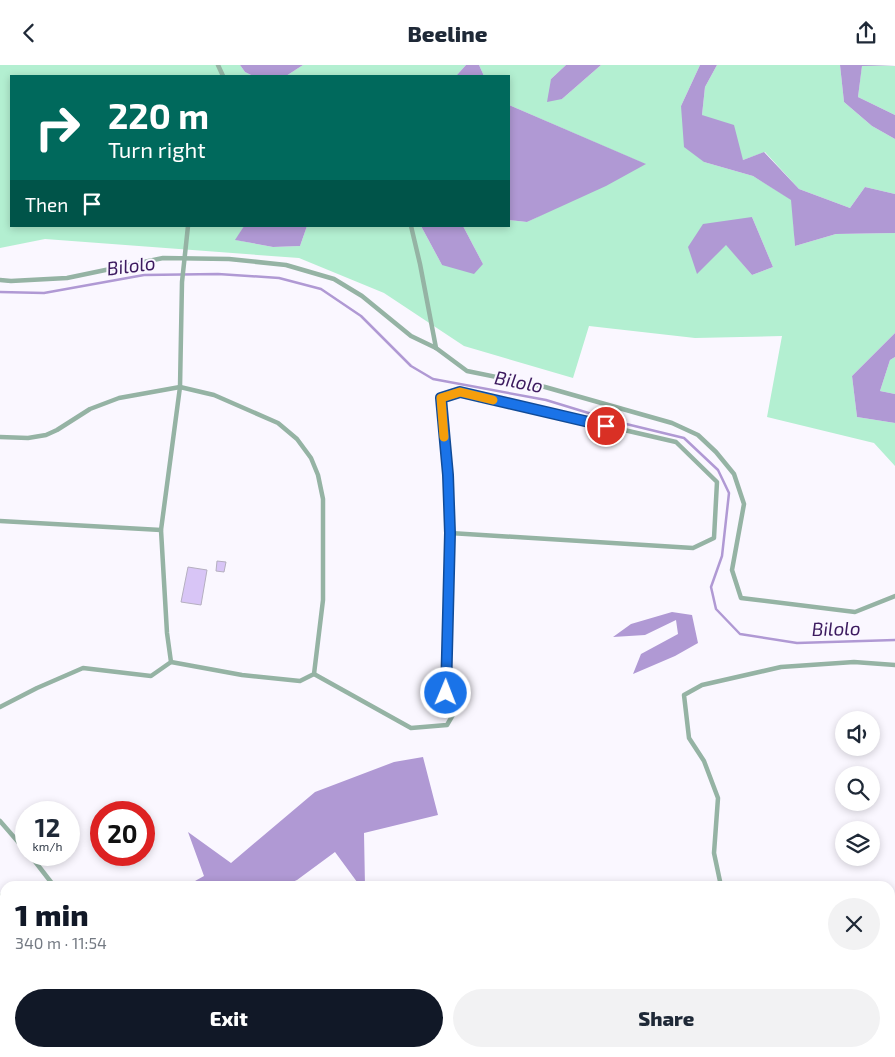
<!DOCTYPE html>
<html lang="en">
<head>
<meta charset="utf-8">
<style>
	:root { --surface:#fff; --page:#f2f2f3; --text:#1f2937; --muted:#747a83; --accent:#111827 }
	body { margin:0; font-family:"Exo 2",sans-serif; background:var(--page); color:var(--text); height:100vh; display:flex; flex-direction:column; font-size:19px; white-space:nowrap }
	* { box-sizing:border-box; margin:0 }
	p { font-size:16px; color:var(--muted) }
	.icon { flex:none; width:28px; height:28px; fill:none; stroke:currentColor; stroke-width:2; stroke-linecap:round; stroke-linejoin:round }
	.map { position:relative; flex:1; overflow:hidden }
	.details { position:absolute; left:0px; top:816px; width:895px; height:176px; display:flex; flex-direction:column; background:var(--surface); border-radius:15px 15px 0 0; box-shadow:0 2px 8px #0003 }
	.details>* { flex:none }
	.top-card { position:absolute; left:10px; top:10px; width:500px; height:152px; border-radius:0px; box-shadow:0 2px 8px #0003; background:#00695c; color:#fff; overflow:hidden }
	.buttons { position:absolute; left:835px; top:646px; display:grid; gap:10px }
	.buttons a { display:grid; place-items:center; width:45px; height:45px; border-radius:50%; background:var(--surface); box-shadow:0 2px 8px #0003; font-size:25px }
	.speed { position:absolute; left:15px; top:736px; display:flex; gap:10px; font-size:25px; font-weight:700; text-align:center }
	.speed>* { display:grid; place-content:center; width:65px; height:65px; border-radius:50%; background:var(--surface); box-shadow:0 2px 8px #0003; line-height:1 }
	.speed small { font-size:12px; font-weight:400 }
	.speed .limit { border:8px solid #d22; background:#fff; color:#111 }
	.pin { position:absolute; display:grid; place-items:center; width:42px; height:42px; color:#fff; margin:-21px; border:2px solid #fff; border-radius:50%; box-shadow:0 1px 5px #0007 }
	.me { position:absolute; width:55px; margin:-28px; rotate:1deg; stroke-linejoin:round; filter:drop-shadow(0 0 4px #0008) }
	.turn { display:flex; align-items:center; gap:18px; height:105px; padding:0 15px; font-size:22px }
	.turn .icon { width:65px; height:65px; stroke-width:2.5 }
	.turn b { display:block; font-size:35px; line-height:42px }
	.then { display:flex; align-items:center; height:48px; padding:0 15px; background:#0003; gap:10px; font-size:19px }
	.round { display:grid; place-items:center; flex:none; width:52px; height:52px; border-radius:26px; background:var(--page) }
	.headline { display:flex; align-items:center; justify-content:space-between; height:85px; padding:0 15px }
	h1 { font-size:30px; font-weight:800; line-height:38px; color:var(--accent) }
	.action { display:flex; gap:10px; margin-top:auto; padding:10px 15px }
	.action a { flex:1; height:58px; border-radius:30px; background:var(--accent); color:#fff; font-size:20px; font-weight:800; line-height:58px; text-align:center }
	.action a+a { background:var(--page); color:var(--text) }
	header { display:flex; justify-content:space-between; align-items:center; height:65px; padding:0 15px; background:var(--surface); font-size:22px; font-weight:800 }
	.map>svg:first-child { display:block }
	.green { fill:#b3efd1; fill-rule:evenodd }
	.water { fill:#b099d4 }
	.lines { fill:none; stroke-linecap:round; stroke-linejoin:round }
	.stream { stroke:#b099d4; stroke-width:2.5 }
	.building { fill:#d8c5f6; stroke:#b5afc0 }
	.service { stroke:#95b3a4; stroke-width:4.5 }
	.minor { stroke:#95b3a4; stroke-width:9 }
	.route-casing { stroke:#114b97; stroke-width:12 }
	.route { stroke:#1a73e8; stroke-width:9 }
	.slow { stroke:#f59e0b; stroke-width:9 }
	.labels { text-anchor:middle; dominant-baseline:central; stroke-width:4; stroke-linejoin:round; paint-order:stroke }
	.water-label { font-size:19px; font-style:italic; fill:#3c1a5f; stroke:#faf7ff }
</style>
</head>
<body>
<header><svg class="icon" aria-label="back" viewBox="0 0 24 24"><path d="M15 5l-7 7 7 7"/></svg>Beeline<svg class="icon" aria-label="share" viewBox="0 0 24 24"><path d="M12 15V3M7 8l5-5 5 5M5 13v7h14v-7"/></svg></header>
<div class="map">
<svg width="895" height="992" viewBox="0 0 895 992">
	<rect width="100%" height="100%" fill="#faf7ff"/>
	<g class="green">
		<path d="M0,0H240L245,7L253,11H11V161H244L236,175L273,182L300,181L307,161H421L442,200L483,199L463,161H509V155L527,157L645,99L509,40V11H484L479,0H566L551,14L562,34L601,0H700L681,41L704,97L753,111L792,135L795,181L836,169L895,168V268L852,311L857,352L895,358V401L874,378L767,352L782,271L695,273L589,261L573,313L464,281L384,228L299,193L45,174L0,183ZM752,152L773,202L752,210L726,179Z"/>
		<polygon points="303,0 466,0 456,11 286,11"/>
		<polygon points="717,0 840,0 844,37 872,61 895,74 895,129 865,122 850,143 799,124 765,87 743,95 702,50 705,22"/>
		<polygon points="862,0 895,1 895,50 858,32"/>
		<polygon points="895,292 895,329 880,326 890,295"/>
	</g>
	<g class="water">
		<polygon points="240,0 303,0 286,11 253,11 245,7"/>
		<polygon points="466,0 479,0 484,11 456,11"/>
		<polygon points="566,0 601,0 562,34 547,37 551,14"/>
		<polygon points="700,0 717,0 705,22 702,50 734,60 743,95 764,87 799,124 850,143 865,122 895,129 895,168 836,169 795,181 791,135 753,111 704,97 684,82 681,41"/>
		<polygon points="840,0 895,0 862,1 858,32 895,50 895,74 872,61 844,37"/>
		<polygon points="509,40 646,99 606,121 527,157 509,155"/>
		<polygon points="752,152 773,202 752,210 726,180 697,209 688,182 703,159"/>
		<polygon points="244,161 307,161 300,181 273,182 235,175"/>
		<polygon points="421,161 463,161 483,199 474,209 442,200"/>
		<polygon points="895,268 895,292 890,295 880,326 895,329 895,358 857,352 852,311"/>
		<polygon points="672,547 692,550 698,578 675,591 633,609 641,589 678,569 676,555 645,570 613,572 631,559"/>
		<polygon points="423,692 438,750 364,768 365,821 360,821 335,787 297,815 283,821 186,821 204,811 188,767 231,798 315,727 394,697"/>
	</g>
	<g class="lines">
		<polyline class="stream" points="0,227 44,228 144,210 218,209 279,213 321,224 361,251 411,301 433,314 546,335 618,357 684,373 718,405 729,428 722,491 711,522 716,544 740,569 797,578 895,575"/>
	</g>
	<g class="building">
		<polygon points="217,496 226,497 224,507 216,506"/>
		<polygon points="188,502 207,505 201,540 181,537"/>
	</g>
	<g class="lines">
		<g class="service">
			<polyline points="218,0 223,11"/>
			<polyline points="411,161 420,199 436,283"/>
			<polyline points="0,215 11,216 67,213 163,193 229,194 286,200 334,214 362,231 411,271 436,283 467,306 545,322 672,358 698,370 716,387 734,409 744,439 732,505 741,533 855,547 895,531"/>
			<polyline points="0,372 28,373 46,370 57,365 90,344 119,333 180,322 214,330 278,358 297,374 311,393 318,410 323,434 323,535 314,609 300,616 242,610 171,597"/>
			<polyline points="0,456 161,465"/>
			<polyline points="314,609 411,663 447,660 458,641 446,628 450,468 448,410 441,333 460,327 676,377 717,417 714,473 693,483 450,468"/>
			<polyline points="0,642 37,623 83,603 151,611 171,597 167,568 161,465 180,322 182,217 188,161"/>
			<polyline points="0,756 26,786"/>
			<polyline points="30,790 54,821"/>
			<polyline points="721,821 714,788 718,733 704,696 689,673 684,630 702,620 781,602 854,597 895,600"/>
			<polyline points="890,963 895,966"/>
			<polyline points="563,988 569,992"/>
			<polyline points="754,992 762,988"/>
		</g>
		<g class="minor">
			<polyline points="0,833 5,844"/>
			<polyline points="50,988 55,992"/>
			<polyline points="251,988 272,992"/>
			<polyline points="145,992 163,988"/>
		</g>
	</g>
	<g class="lines">
		<g class="route-casing">
			<polyline id="route" points="446,628 450,468 448,410 441,333 460,327 606,361"/>
		</g>
		<use href="#route" class="route"/>
		<polyline class="slow" points="444,372 441,333 460,327 493,335"/>
	</g>
	<g class="labels">
		<g class="water-label">
			<text transform="translate(131 200) rotate(-7)">Bilolo</text>
			<text transform="translate(519 316) rotate(11)">Bilolo</text>
			<text transform="translate(836 563) rotate(-1)">Bilolo</text>
		</g>
	</g>
</svg>
<div class="buttons">
<a><svg class="icon" aria-label="sound" viewBox="0 0 24 24"><path d="M4 9h4l5-4v14l-5-4H4zM17 9q2 3 0 6"/></svg></a>
<a><svg class="icon" aria-label="search" viewBox="0 0 24 24"><circle cx="10" cy="10" r="6"/><path d="M15 15l6 6"/></svg></a>
<a><svg class="icon" aria-label="layers" viewBox="0 0 24 24"><path d="M12 4l9 5-9 5-9-5zM3 14l9 5 9-5"/></svg></a>
</div>
<div class="speed"><div>12<small>km/h</small></div><div class="limit">20</div></div>
<div class="pin" style="left:606px;top:361px;background:#d93025"><svg class="icon" aria-label="arrive" viewBox="0 0 24 24"><path d="M6 21V4h12l-3 4 3 4H6"/></svg></div>
<svg class="me" style="left:446px;top:628px" viewBox="-20 -20 40 40"><circle r="17" fill="#1a73e8" stroke="#fff" stroke-width="3"/><path d="M0-11L8 9 0 5-8 9z" fill="#fff"/></svg>
<div class="top-card">
<div class="turn"><svg class="icon" aria-label="right" viewBox="0 0 24 24"><path d="M7 20v-9h11M14 6l5 5-5 5"/></svg><div><b>220 m</b>Turn right</div></div>
<div class="then">Then<svg class="icon" aria-label="arrive" viewBox="0 0 24 24"><path d="M6 21V4h12l-3 4 3 4H6"/></svg></div>
</div>
<section class="details">
<div class="headline"><div><h1>1 min</h1><p>340 m · 11:54</p></div><a class="round"><svg class="icon" aria-label="close" viewBox="0 0 24 24"><path d="M6 6l12 12M18 6L6 18"/></svg></a></div>
<div class="action"><a>Exit</a><a>Share</a></div>
</section>
</div>
</body>
</html>
